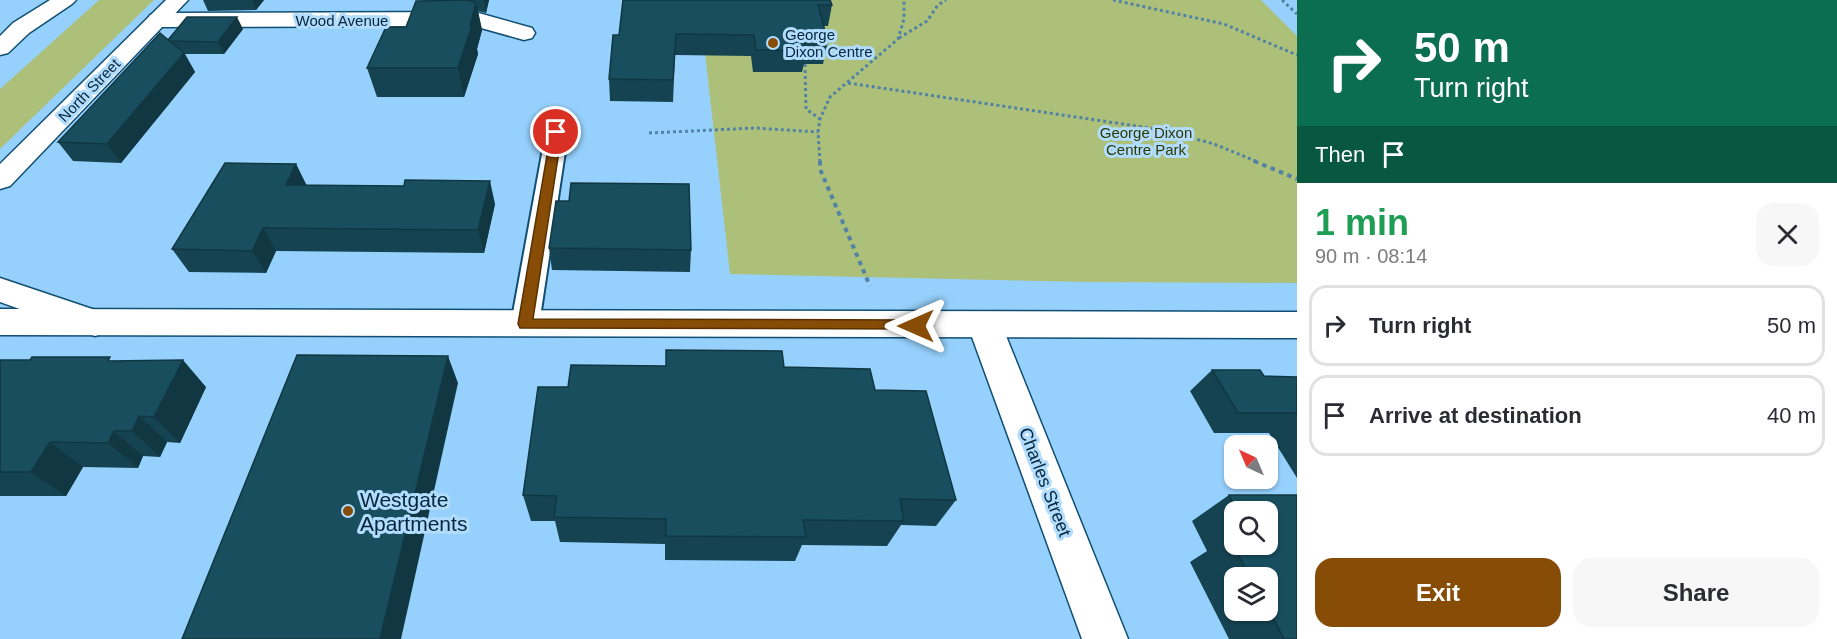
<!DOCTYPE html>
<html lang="en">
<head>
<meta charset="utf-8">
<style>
	:root { --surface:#fff; --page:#f7f7f7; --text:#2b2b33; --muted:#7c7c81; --line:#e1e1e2; --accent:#874c05 }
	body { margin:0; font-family:Arial,sans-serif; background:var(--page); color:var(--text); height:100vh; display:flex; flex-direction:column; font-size:22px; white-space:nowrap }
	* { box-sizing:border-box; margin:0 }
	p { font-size:20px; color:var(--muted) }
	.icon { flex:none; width:33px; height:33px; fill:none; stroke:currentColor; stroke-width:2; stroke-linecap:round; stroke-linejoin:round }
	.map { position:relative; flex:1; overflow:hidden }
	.details { display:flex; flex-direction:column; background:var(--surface); width:540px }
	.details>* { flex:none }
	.top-card { background:#0b6e4f; color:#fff; overflow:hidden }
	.needle { width:39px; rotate:316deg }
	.controls { position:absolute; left:1224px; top:435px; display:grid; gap:12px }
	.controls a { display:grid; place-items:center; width:54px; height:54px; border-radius:12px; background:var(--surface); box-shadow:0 2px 4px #0004; font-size:30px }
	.pin { position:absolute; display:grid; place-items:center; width:51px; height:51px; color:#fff; margin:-26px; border:3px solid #fff; border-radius:50%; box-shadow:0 2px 6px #0007 }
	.me { position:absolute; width:66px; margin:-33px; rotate:270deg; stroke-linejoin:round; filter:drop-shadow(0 0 4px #0008) }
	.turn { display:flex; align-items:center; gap:21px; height:126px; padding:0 18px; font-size:27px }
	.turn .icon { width:78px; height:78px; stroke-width:2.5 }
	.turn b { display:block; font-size:42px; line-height:51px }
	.then { display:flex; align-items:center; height:57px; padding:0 18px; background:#0003; gap:12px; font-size:22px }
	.round { display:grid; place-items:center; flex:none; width:63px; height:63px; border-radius:18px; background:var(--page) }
	.head { display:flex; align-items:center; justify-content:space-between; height:102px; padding:0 18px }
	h1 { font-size:36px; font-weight:800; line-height:45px; color:#1e9e55 }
	.cta { display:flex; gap:12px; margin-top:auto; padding:12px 18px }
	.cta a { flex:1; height:69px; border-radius:18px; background:var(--accent); color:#fff; font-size:24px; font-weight:800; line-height:69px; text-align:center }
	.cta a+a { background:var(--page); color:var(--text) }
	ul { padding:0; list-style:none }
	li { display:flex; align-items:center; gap:18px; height:81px; margin:0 12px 9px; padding:0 6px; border:3px solid var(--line); border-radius:18px }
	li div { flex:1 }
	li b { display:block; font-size:22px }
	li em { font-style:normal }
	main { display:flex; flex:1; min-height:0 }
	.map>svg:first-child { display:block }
	.green { fill:#acc07a }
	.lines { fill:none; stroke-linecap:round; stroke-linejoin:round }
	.lane-casing { stroke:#104e73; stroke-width:4 }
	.street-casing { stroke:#104e73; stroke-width:3 }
	.secondary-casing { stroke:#104e73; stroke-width:3 }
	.primary-casing { stroke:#104e73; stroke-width:3 }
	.path-far1 { stroke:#5382a4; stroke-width:3; stroke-dasharray:3 3; stroke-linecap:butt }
	.path { stroke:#5382a4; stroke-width:4; stroke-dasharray:4.5 4.5; stroke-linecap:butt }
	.lane { fill:#fff; fill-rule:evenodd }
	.street { fill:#fff; fill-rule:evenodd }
	.secondary { fill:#fff; fill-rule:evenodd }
	.primary { fill:#fff; fill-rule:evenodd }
	.wall { fill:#154351; fill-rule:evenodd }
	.shaded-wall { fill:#113742 }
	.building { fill:#184e5e; stroke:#113742; stroke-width:1.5 }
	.route { fill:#874c05; stroke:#583103; stroke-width:1.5 }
	.poi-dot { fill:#874c05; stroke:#b1dcfe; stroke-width:2 }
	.labels { text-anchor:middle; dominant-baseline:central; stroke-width:6; stroke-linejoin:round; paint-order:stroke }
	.far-street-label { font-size:15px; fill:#05263b; stroke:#b1dcfe }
	.far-poi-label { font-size:15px; fill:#05263b; stroke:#b1dcfe; text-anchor:start }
	.far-park-label { font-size:15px; fill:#2d3900; stroke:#b1dcfe }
	.street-label { font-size:18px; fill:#05263b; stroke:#b1dcfe }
	.near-poi-label { font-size:21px; fill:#05263b; stroke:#b1dcfe; text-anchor:start }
</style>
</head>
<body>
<main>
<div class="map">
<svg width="1297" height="639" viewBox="0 0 1297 639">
	<rect width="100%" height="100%" fill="#96d1fd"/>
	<g class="green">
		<polygon points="99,0 154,0 0,149 0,89"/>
		<polygon points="699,0 1261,0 1297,36 1297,283 1088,282 730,274"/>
	</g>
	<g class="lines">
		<g class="lane-casing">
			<polygon id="lane" points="557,125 565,127 568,132 539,324 535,332 525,335 515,332 511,324 546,132 549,127"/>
		</g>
		<g class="street-casing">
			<g id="street">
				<polygon points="475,12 532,28 535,33 532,38 524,40 474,26 158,27 150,25 147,20 150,15 158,13"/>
				<polygon points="985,313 997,317 1002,326 1128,639 1082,639 968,326 973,317"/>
			</g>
		</g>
		<g class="secondary-casing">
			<polygon id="secondary" points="0,309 1297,312 1297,338 0,335"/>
		</g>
		<g class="primary-casing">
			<g id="primary">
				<polygon points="50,0 76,0 72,4 29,33 8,53 0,55 0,36 13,23"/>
				<polygon points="166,0 188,0 10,186 0,189 0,164"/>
				<polygon points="0,278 107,314 112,323 107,332 95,336 0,302"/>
			</g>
		</g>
		<g class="path-far1">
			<polyline points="1113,0 1224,24 1297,55"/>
			<polyline points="1282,0 1297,14"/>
			<polyline points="899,38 927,21 938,5 946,0"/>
			<polyline points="805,64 806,109 820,119"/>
			<polyline points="848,83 1163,130 1214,144 1258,162"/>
			<polyline points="649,133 755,128 818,132"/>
			<polyline points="820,162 818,132 820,119 830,97 898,39 904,19 904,0"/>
		</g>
		<g class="path">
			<polyline points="820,161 820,169 870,286"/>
			<polyline points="1254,161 1297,179"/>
		</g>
		<use href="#lane" class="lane"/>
		<use href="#street" class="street"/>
		<use href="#secondary" class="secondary"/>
		<use href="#primary" class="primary"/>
	</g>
	<g class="wall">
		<polygon points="203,0 264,0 256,10 208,11"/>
		<polygon points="428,0 489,0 486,13 478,11 482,30 477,49 478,54 464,97 377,97 367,68 406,27"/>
		<polygon points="623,0 832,5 828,26 823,26 828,42 823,64 804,64 802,72 753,72 751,56 675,55 673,102 610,101 609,79 619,35"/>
		<polygon points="243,29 224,54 185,54 195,72 121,163 73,161 58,142 168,40"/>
		<polygon points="296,164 306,185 495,204 484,253 276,251 266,273 189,272 172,249"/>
		<polygon points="549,248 691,250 690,272 552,270"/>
		<polygon points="0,360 114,361 206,387 180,443 167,442 160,457 143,456 138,468 83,467 66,496 0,496"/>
		<polygon points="666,366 784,367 875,390 956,500 936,526 901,525 887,546 802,545 795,561 665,560 665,544 560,542 555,521 531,521 523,495 568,387"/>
		<polygon points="1212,370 1264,376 1297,377 1297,478 1269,433 1214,433 1190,391"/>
		<path d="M1229,495H1297V639H1229L1190,562L1207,551L1192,521ZM1234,512H1268V544H1234ZM1234,578H1268V610H1234Z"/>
	</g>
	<g class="shaded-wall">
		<polygon points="252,0 264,0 256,10"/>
		<polygon points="484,0 489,0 486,13 484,1"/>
		<polygon points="476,3 482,30 477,49 478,54 464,97 458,68"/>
		<polygon points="237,17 243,29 224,54 218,42"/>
		<polygon points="184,53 195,72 121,163 107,144"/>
		<polygon points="296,164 307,186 286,185"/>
		<polygon points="490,181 495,204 484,253 478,230"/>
		<polygon points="263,228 276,251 266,273 252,251"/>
		<polygon points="448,356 458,383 401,639 380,639"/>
		<polygon points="183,360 206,387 180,443 154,417"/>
		<polygon points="139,416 167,442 160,457 132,431"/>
		<polygon points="114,431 143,456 138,468 108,443"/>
		<polygon points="50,442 83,467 66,496 31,472"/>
	</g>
	<g class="building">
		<polygon points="468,0 476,3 470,26 472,26 458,68 367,68 386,27 406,27 416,1"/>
		<polygon points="623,0 830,0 832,5 818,5 828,42 804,42 806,51 756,50 754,35 676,34 673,80 609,79 613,35 619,35"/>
		<polygon points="187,17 237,17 218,42 170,41 168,40"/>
		<polygon points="160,33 184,53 107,144 58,142"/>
		<polygon points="225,163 296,164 286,185 404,186 405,180 490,181 478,230 263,228 252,251 172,249"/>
		<polygon points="571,183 689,184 691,250 549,248 556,201 569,201"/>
		<polygon points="666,350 782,351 784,367 870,369 875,390 926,391 956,500 900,499 904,521 803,520 806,537 666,536 666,519 554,517 557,496 523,495 538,387 568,387 571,365 666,366"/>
		<polygon points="297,355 448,356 380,639 182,639"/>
		<polygon points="32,357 110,357 108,361 183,360 154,417 139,416 132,431 114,431 108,443 50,442 31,472 0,472 0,360 30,360"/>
		<polygon points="1212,370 1260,370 1264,376 1297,377 1297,415 1296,413 1238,413"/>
		<polygon points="1229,495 1297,495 1297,639 1284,639 1268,608 1268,578 1251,578 1229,538 1234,537 1234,544 1268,544 1268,512 1238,512"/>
	</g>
	<polygon class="route" points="556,129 562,132 533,319 916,320 923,326 921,329 520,328 518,324 551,132"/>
	<g class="poi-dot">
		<circle cx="773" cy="43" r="6"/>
		<circle cx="348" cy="511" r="6"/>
	</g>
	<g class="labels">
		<g class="far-street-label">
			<text x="342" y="20">Wood Avenue</text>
			<text transform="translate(89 90) rotate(-46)">North Street</text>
		</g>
		<g class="far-poi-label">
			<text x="785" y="34">George<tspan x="785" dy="17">Dixon Centre</tspan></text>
		</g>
		<g class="far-park-label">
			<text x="1146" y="132">George Dixon<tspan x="1146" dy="17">Centre Park</tspan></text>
		</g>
		<g class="street-label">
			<text transform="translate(1045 482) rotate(69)">Charles Street</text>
		</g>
		<g class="near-poi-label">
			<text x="360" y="499">Westgate<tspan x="360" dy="24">Apartments</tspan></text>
		</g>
	</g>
</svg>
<div class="controls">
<a><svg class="needle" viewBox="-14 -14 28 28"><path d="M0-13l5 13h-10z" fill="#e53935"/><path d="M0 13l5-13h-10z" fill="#7c7c81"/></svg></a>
<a><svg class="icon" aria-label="search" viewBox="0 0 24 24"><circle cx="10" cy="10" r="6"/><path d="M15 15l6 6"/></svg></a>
<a><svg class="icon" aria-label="layers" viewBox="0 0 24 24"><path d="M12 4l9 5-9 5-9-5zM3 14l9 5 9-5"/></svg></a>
</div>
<div class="pin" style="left:556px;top:132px;background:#d93025"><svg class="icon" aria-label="arrive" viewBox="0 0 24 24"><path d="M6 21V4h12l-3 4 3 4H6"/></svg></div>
<svg class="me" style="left:916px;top:326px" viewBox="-20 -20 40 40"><path d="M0-17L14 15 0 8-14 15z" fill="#874c05" stroke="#fff" stroke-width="4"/></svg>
</div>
<section class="details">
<div class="top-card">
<div class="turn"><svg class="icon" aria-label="right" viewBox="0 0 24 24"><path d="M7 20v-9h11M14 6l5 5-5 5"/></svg><div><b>50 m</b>Turn right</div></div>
<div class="then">Then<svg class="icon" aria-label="arrive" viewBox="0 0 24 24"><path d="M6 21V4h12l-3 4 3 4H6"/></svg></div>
</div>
<div class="head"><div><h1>1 min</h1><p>90 m · 08:14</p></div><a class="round"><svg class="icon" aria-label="close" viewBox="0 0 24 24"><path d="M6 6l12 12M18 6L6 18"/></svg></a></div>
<ul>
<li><svg class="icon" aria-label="right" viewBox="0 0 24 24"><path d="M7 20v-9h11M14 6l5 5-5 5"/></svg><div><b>Turn right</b></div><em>50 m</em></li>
<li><svg class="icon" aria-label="arrive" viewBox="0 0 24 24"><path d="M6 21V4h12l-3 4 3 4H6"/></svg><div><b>Arrive at destination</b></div><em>40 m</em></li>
</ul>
<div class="cta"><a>Exit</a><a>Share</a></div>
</section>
</main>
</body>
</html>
